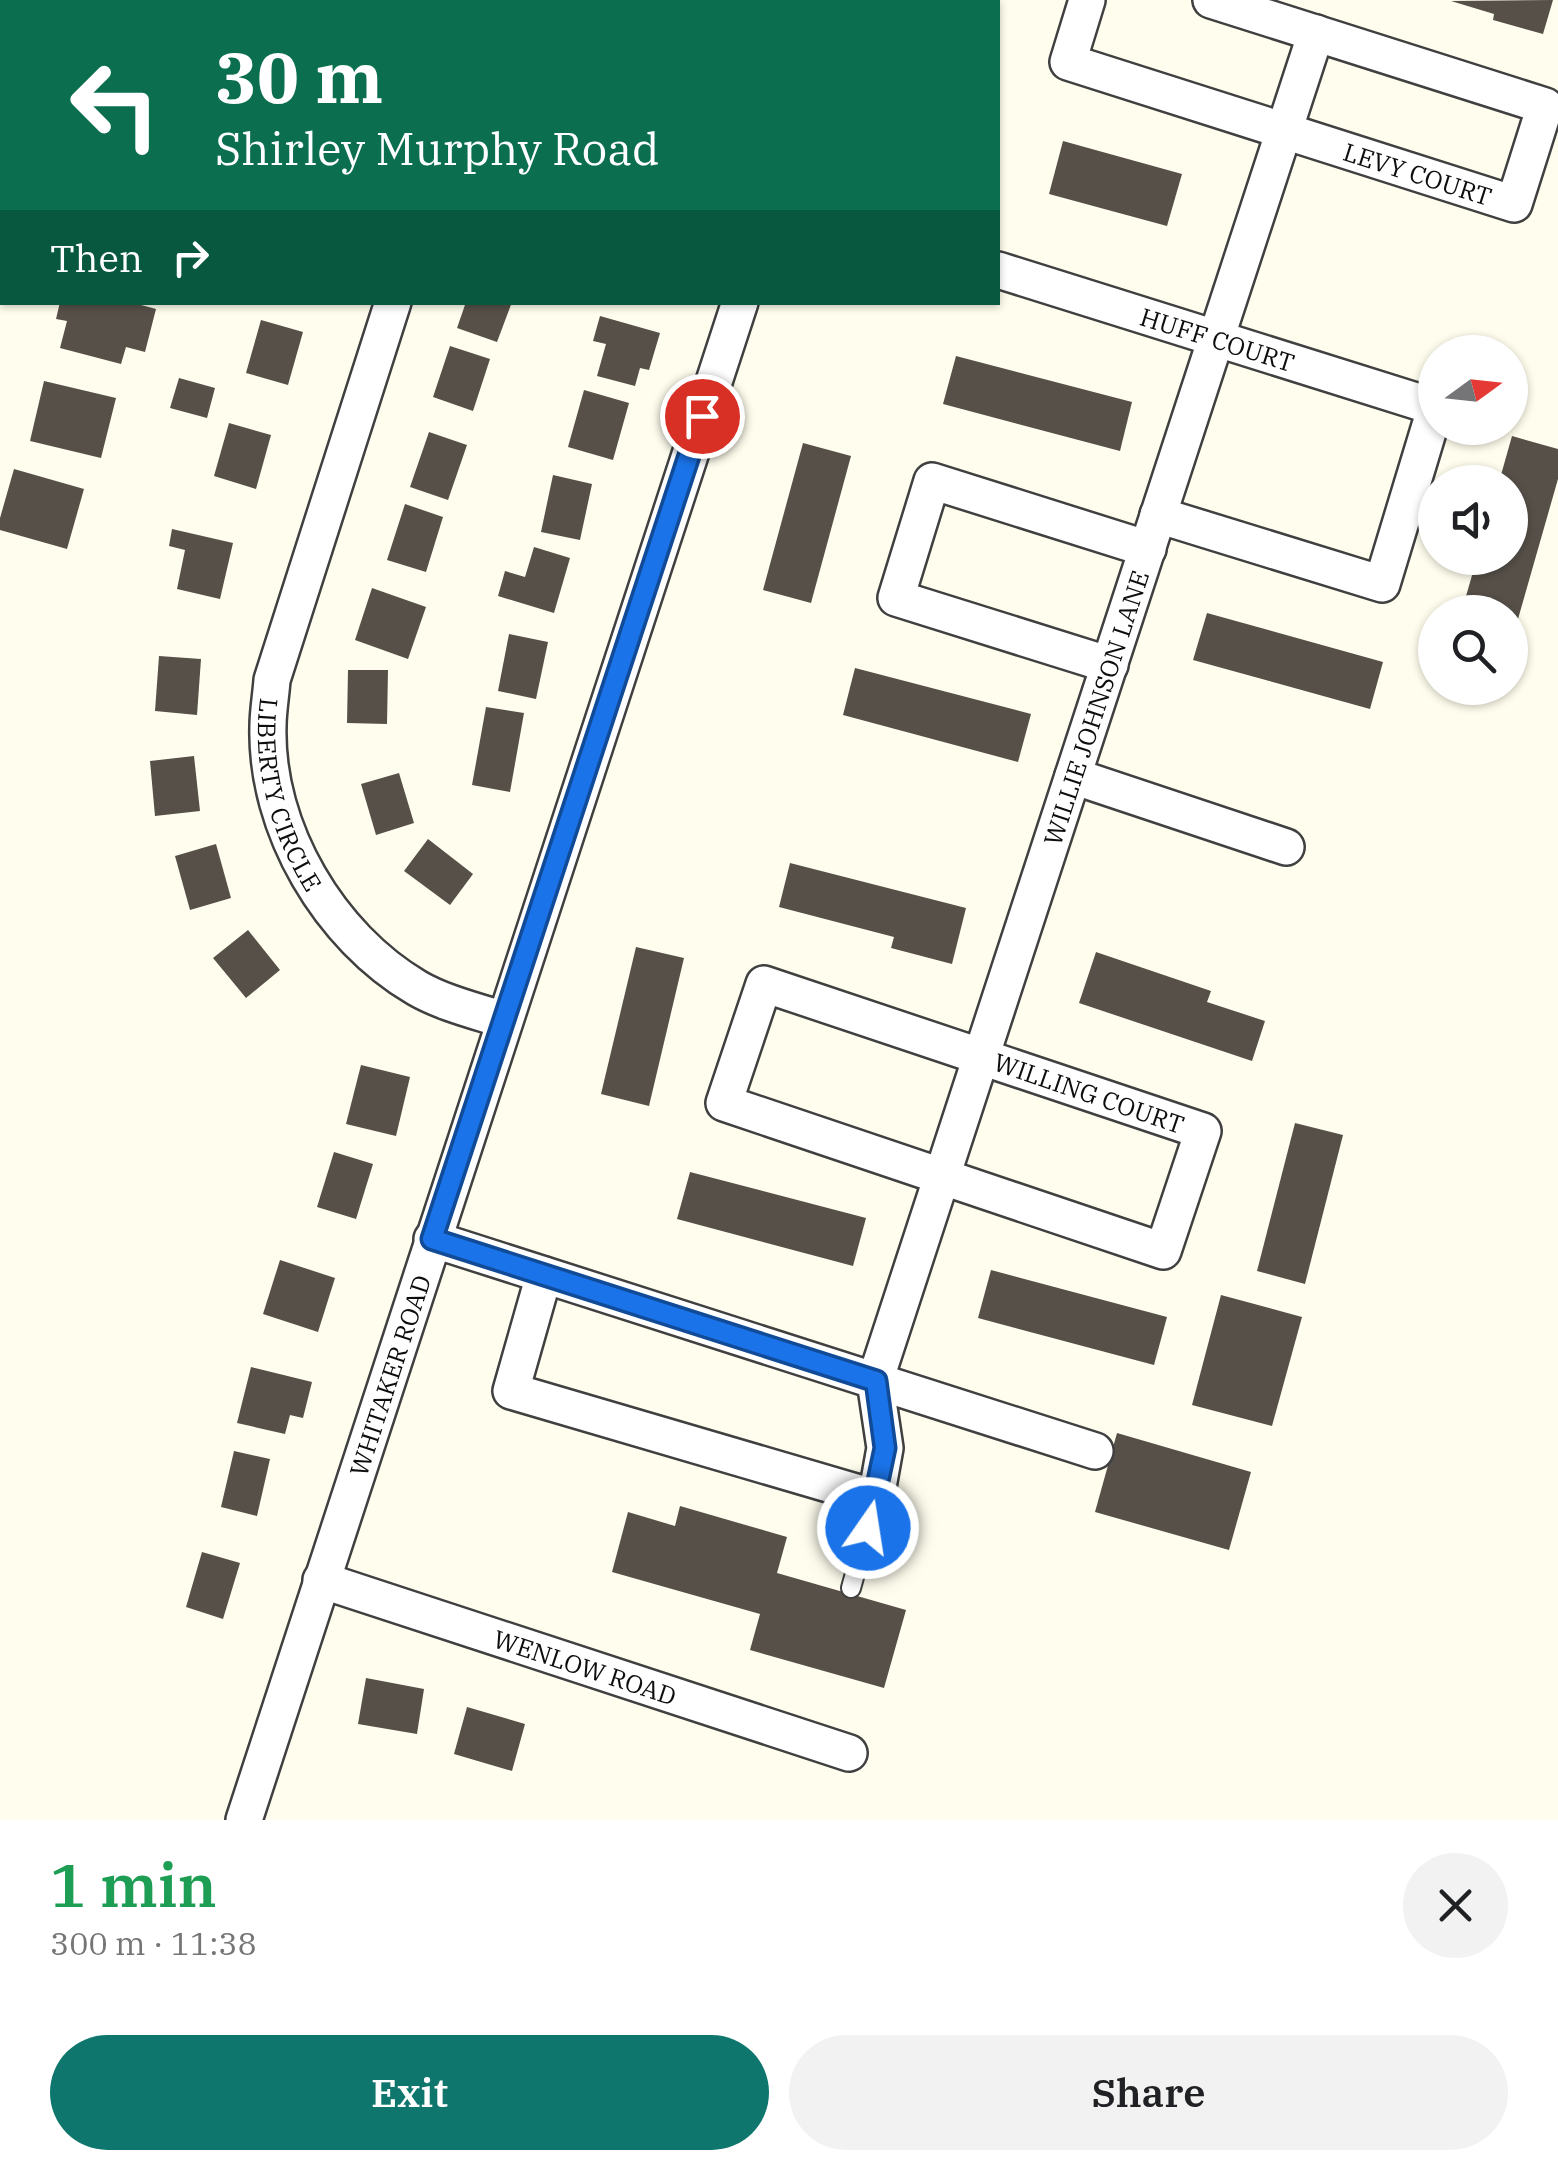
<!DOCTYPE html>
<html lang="en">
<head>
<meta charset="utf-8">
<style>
	:root { --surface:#fff; --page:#f2f2f2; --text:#202124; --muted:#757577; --accent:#0f766e }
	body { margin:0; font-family:"IBM Plex Serif",serif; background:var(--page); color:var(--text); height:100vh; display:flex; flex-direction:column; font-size:38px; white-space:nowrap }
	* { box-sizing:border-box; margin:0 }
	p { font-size:32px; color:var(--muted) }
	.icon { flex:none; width:55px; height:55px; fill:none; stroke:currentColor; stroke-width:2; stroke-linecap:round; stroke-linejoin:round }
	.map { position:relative; height:1820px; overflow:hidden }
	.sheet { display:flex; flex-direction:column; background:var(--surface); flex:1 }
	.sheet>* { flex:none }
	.hud { position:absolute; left:0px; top:0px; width:1000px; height:305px; box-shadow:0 2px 8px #0004; background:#0b6e4f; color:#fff; overflow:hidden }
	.needle { width:65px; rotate:75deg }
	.fabs { position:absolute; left:1418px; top:335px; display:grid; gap:20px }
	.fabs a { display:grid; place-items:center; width:110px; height:110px; border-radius:50%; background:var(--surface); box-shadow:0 2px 8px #0004; font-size:50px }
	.pin { position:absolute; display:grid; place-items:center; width:85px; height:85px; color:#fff; margin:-42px; border:5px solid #fff; border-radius:50%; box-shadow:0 2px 10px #0007 }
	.me { position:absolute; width:110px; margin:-55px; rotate:13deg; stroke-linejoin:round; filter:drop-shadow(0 0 8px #0008) }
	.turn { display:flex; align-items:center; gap:35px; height:210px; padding:0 50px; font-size:45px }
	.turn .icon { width:130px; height:130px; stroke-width:2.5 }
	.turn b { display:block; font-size:70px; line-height:85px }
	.then { display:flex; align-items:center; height:95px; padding:0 50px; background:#0003; gap:20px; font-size:38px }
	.round { display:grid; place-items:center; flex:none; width:105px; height:105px; border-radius:52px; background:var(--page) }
	.overview { display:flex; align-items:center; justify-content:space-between; height:170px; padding:0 50px }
	h1 { font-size:60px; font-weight:600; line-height:75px; color:#1e9e55 }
	.button { display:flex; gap:20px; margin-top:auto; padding:20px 50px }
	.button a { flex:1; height:115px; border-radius:60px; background:var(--accent); color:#fff; font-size:40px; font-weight:600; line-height:115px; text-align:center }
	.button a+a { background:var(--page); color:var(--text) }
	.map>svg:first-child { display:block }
	.building { fill:#575049 }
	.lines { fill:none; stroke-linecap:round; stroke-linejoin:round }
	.lane-casing { stroke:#404040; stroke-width:22 }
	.street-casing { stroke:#404040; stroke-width:40 }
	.lane { stroke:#fff; stroke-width:18 }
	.street { stroke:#fff; stroke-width:35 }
	.route-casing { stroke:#114b97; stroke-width:25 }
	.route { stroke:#1a73e8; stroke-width:18 }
	.labels { text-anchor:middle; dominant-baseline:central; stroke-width:10; stroke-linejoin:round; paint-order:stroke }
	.street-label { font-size:25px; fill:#0d0d0d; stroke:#fff }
</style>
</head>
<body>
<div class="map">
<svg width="1558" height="1820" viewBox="0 0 1558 1820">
	<rect width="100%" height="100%" fill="#fffeee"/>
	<g class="building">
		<polygon points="1553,0 1543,34 1493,20 1494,14 1451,1"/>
		<polygon points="1063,141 1182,174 1167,226 1049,194"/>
		<polygon points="60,302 130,302 156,309 145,352 126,347 121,364 60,348 67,321 56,319"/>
		<polygon points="466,302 512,302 497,342 457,328"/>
		<polygon points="600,316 660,333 649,370 640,368 635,386 597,376 606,344 593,341"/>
		<polygon points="261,320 303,332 288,385 246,373"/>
		<polygon points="450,346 490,359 473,411 433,397"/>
		<polygon points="956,356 1132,402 1120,451 943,404"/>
		<polygon points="179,378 215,388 207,418 170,408"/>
		<polygon points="44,381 116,398 101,458 30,441"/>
		<polygon points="584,390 629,403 613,460 568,447"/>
		<polygon points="229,423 271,435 256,489 214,476"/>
		<polygon points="429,432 467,445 448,500 410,487"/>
		<polygon points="1512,436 1558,449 1558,479 1516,626 1510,624 1510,612 1462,610 1477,558 1510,558 1510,482 1499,482"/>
		<polygon points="803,443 851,456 811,603 763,590"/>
		<polygon points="14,469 84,489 67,549 0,530 0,518"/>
		<polygon points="553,475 592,484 580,540 541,532"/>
		<polygon points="405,504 443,517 426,572 387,560"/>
		<polygon points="172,529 233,543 220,599 177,589 185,550 169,546"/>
		<polygon points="534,547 570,558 554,613 498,596 505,571 525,577"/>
		<polygon points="372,588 426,607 408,659 355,640"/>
		<polygon points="1207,613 1383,662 1370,709 1193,660"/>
		<polygon points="509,634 548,642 536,699 498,691"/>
		<polygon points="159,656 201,659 197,715 155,711"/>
		<polygon points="855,668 1031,714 1018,762 843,715"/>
		<polygon points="348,670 388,670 387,724 347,723"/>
		<polygon points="486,707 524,713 510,792 472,785"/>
		<polygon points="194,756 200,811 155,816 150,761"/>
		<polygon points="399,773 414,823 376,835 361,784"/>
		<polygon points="428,839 473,874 450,905 404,871"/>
		<polygon points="216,844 231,898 190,910 175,856"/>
		<polygon points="790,863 966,908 952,964 891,948 894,937 779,907"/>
		<polygon points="248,930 280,970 246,998 213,958"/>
		<polygon points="636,947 684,958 649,1106 601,1094"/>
		<polygon points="1096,952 1211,991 1207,1002 1265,1021 1252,1061 1079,1003"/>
		<polygon points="361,1065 410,1077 396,1136 346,1124"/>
		<polygon points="1295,1123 1343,1135 1305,1284 1257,1271"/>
		<polygon points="334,1152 373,1164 356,1219 317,1207"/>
		<polygon points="690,1172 866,1218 853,1266 677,1219"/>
		<polygon points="280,1260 335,1278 318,1332 263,1314"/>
		<polygon points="991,1270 1167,1317 1154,1365 978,1318"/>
		<polygon points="1221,1295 1302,1317 1272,1426 1192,1405"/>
		<polygon points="251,1367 312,1382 303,1418 290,1415 285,1434 237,1423"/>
		<polygon points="1117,1433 1251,1472 1229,1550 1095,1512"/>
		<polygon points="234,1451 270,1459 257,1516 221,1507"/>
		<polygon points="680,1506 787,1537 777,1573 906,1610 884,1688 750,1650 760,1614 612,1572 628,1512 675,1526"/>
		<polygon points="202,1552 240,1563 223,1619 186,1607"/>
		<polygon points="366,1678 424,1689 417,1734 358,1724"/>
		<polygon points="467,1707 525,1724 512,1771 454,1754"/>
	</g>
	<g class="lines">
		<g class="lane-casing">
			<polyline id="lane" points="851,1588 876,1498"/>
		</g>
		<g class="street-casing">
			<g id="street">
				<path id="s1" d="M1087,0L1068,62L1514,204L1545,106L1211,0"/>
				<polyline points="73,2 74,0"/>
				<polyline points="490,2 490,0"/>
				<polyline points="838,2 838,0"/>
				<polyline points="0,88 2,89"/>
				<polyline points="0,257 2,249"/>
				<path id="s2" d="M998,270L1435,407"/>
				<path id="s3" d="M393,302L272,680C271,695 268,711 268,726C265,829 330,937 417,988C443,1003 476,1011 504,1020"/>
				<polyline points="1158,515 1382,584 1435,409"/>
				<polyline points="1110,665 896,598 932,481 1148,549"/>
				<polyline points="1073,776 1286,847"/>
				<polygon points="764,984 1203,1131 1163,1251 724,1103"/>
				<polyline points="432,1239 1095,1451"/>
				<path id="s4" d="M544,1275L511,1391L876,1498L885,1448L875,1381L1316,33"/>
				<path id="s5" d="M321,1580L849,1753"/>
				<path id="s6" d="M244,1820L740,302"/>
			</g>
		</g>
		<use href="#lane" class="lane"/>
		<use href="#street" class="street"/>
	</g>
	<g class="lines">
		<g class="route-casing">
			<polyline id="route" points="702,416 432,1239 876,1381 885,1448 868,1528"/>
		</g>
		<use href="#route" class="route"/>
	</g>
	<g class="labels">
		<g class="street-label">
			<text stroke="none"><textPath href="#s1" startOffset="432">LEVY COURT</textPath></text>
			<text stroke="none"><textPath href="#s2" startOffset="230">HUFF COURT</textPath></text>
			<text stroke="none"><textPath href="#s4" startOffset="1328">WILLIE JOHNSON LANE</textPath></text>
			<text stroke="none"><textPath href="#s3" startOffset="515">LIBERTY CIRCLE</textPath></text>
			<text transform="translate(1089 1093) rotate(19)">WILLING COURT</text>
			<text stroke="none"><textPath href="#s6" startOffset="468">WHITAKER ROAD</textPath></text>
			<text stroke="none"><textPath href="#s5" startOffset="278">WENLOW ROAD</textPath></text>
		</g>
	</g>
</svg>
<div class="fabs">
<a><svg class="needle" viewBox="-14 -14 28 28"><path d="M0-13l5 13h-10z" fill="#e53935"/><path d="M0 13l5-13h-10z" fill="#757577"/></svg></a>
<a><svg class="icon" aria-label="sound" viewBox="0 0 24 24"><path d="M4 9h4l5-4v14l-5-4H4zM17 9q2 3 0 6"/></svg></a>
<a><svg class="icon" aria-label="search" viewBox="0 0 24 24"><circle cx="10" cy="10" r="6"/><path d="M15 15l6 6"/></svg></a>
</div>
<div class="pin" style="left:702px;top:416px;background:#d93025"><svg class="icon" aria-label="arrive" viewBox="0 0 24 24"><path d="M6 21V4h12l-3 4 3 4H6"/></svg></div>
<svg class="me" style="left:868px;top:1528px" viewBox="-20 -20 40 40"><circle r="17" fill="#1a73e8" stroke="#fff" stroke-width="3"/><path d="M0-11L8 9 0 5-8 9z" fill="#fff"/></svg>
<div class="hud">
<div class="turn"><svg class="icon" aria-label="left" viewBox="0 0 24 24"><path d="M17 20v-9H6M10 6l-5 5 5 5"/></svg><div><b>30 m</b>Shirley Murphy Road</div></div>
<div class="then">Then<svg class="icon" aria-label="right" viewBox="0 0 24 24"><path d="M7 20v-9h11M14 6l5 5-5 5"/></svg></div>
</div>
</div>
<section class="sheet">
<div class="overview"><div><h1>1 min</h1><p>300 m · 11:38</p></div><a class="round"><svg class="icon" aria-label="close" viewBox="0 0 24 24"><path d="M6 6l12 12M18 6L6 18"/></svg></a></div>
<div class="button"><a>Exit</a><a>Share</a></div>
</section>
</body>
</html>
